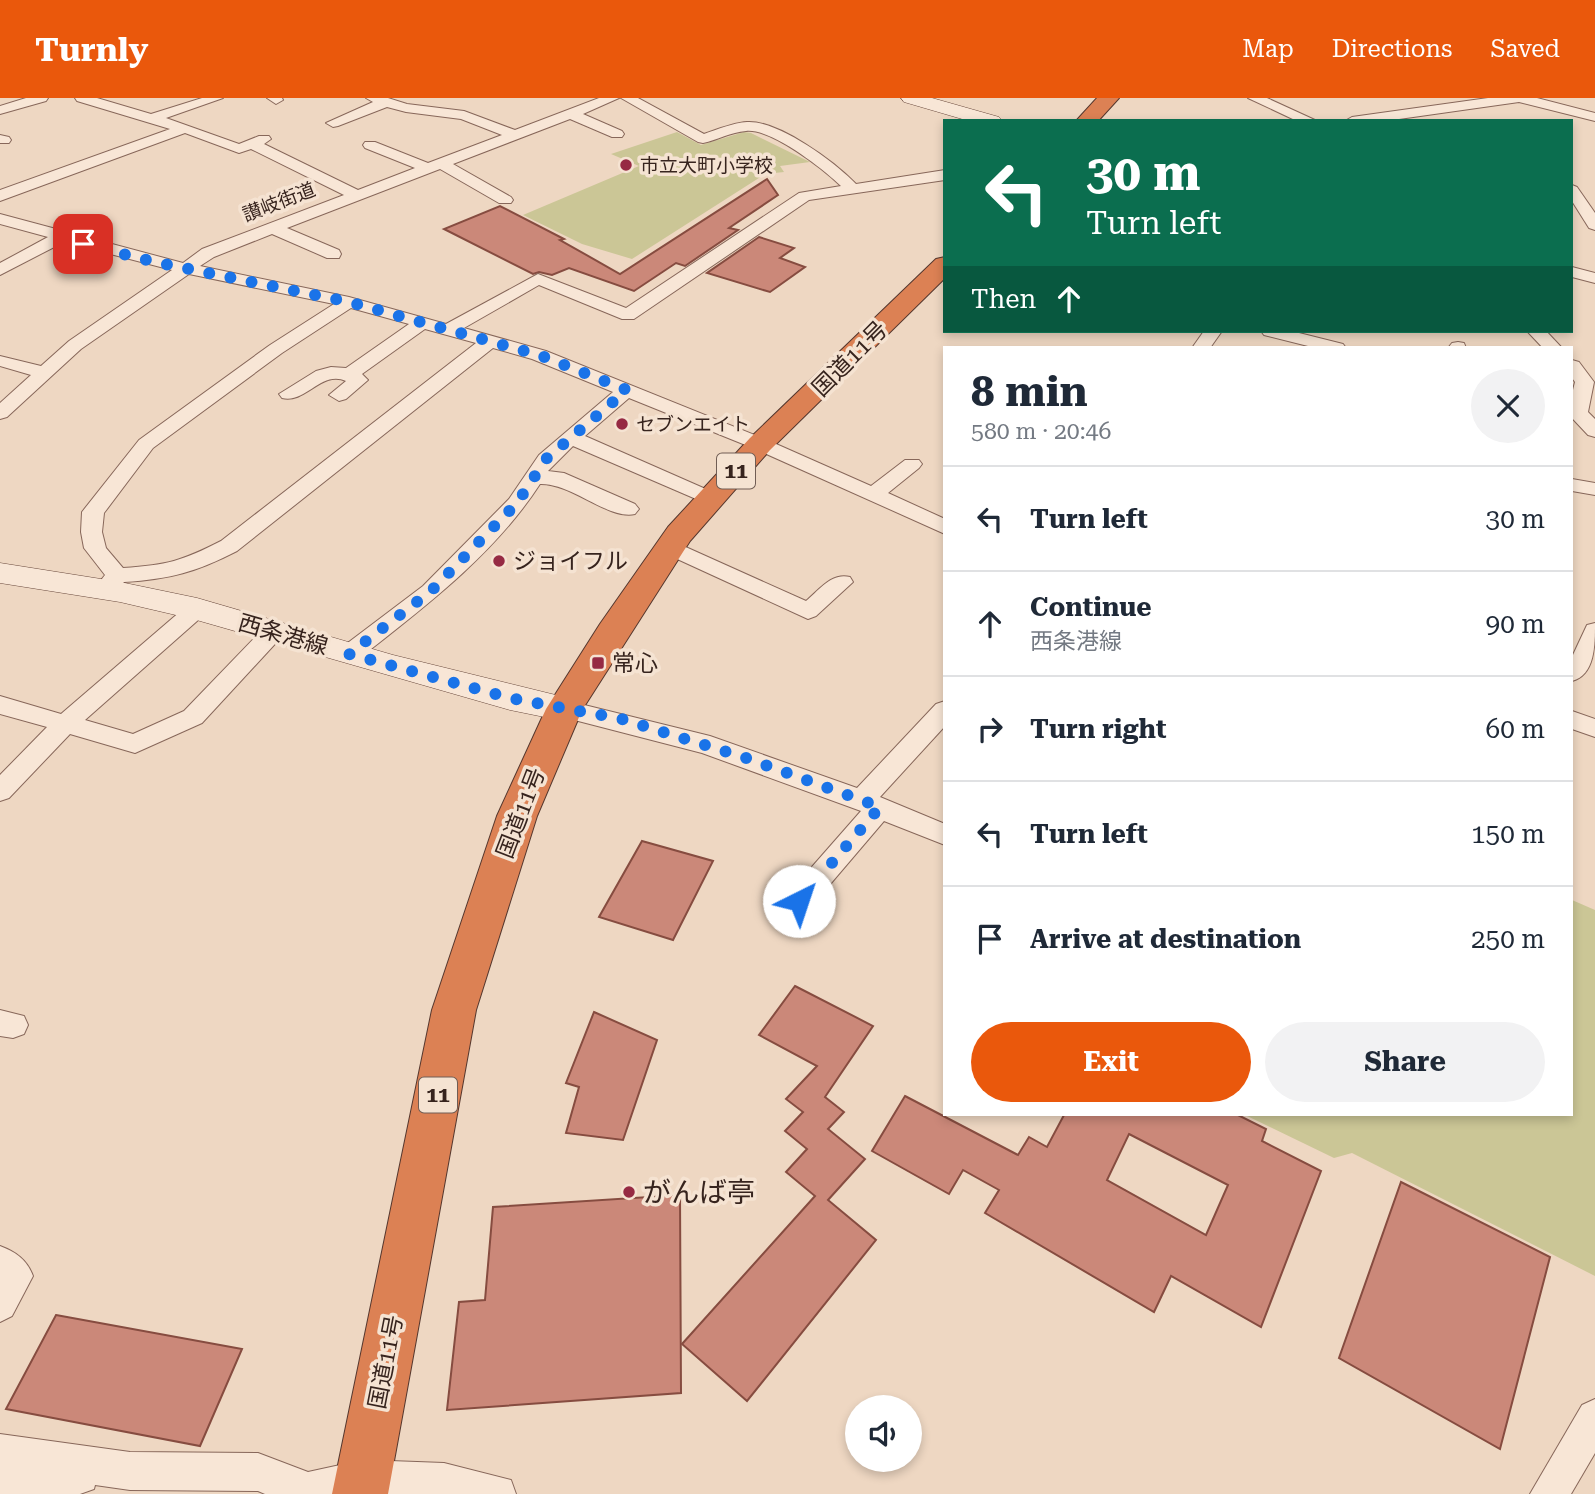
<!DOCTYPE html>
<html lang="en">
<head>
<meta charset="utf-8">
<style>
	:root { --surface:#fff; --page:#f2f2f3; --text:#1f2937; --muted:#747a83; --line:#e0e1e3; --accent:#ea580c }
	body { margin:0; font-family:"Roboto Serif","Noto Sans JP",serif; background:var(--page); color:var(--text); height:100vh; display:flex; flex-direction:column; font-size:26px; white-space:nowrap }
	* { box-sizing:border-box; margin:0 }
	p { font-size:23px; color:var(--muted) }
	.icon { flex:none; width:38px; height:38px; fill:none; stroke:currentColor; stroke-width:2; stroke-linecap:round; stroke-linejoin:round }
	.map { position:relative; flex:1; overflow:hidden }
	.details { position:absolute; left:943px; top:248px; width:630px; height:770px; display:flex; flex-direction:column; background:var(--surface); border-radius:0px; box-shadow:0 4px 10px #0003 }
	.details>* { flex:none }
	.banner { position:absolute; left:943px; top:21px; width:630px; height:214px; border-radius:0px; box-shadow:0 4px 10px #0003; background:#0b6e4f; color:#fff; overflow:hidden }
	.tools { position:absolute; left:845px; top:1297px; display:grid; gap:14px }
	.tools a { display:grid; place-items:center; width:77px; height:77px; border-radius:50%; background:var(--surface); box-shadow:0 4px 10px #0003; font-size:35px }
	.pin { position:absolute; display:grid; place-items:center; width:60px; height:60px; color:#fff; margin:-30px; border-radius:14px; box-shadow:0 4px 10px #0006 }
	.me { position:absolute; width:77px; margin:-38px; rotate:41deg; stroke-linejoin:round; filter:drop-shadow(0 0 5px #0008) }
	.turn { display:flex; align-items:center; gap:24px; height:147px; padding:0 28px; font-size:32px }
	.turn .icon { width:91px; height:91px; stroke-width:2.5 }
	.turn b { display:block; font-size:49px; line-height:60px }
	.then { display:flex; align-items:center; height:66px; padding:0 28px; background:#0003; gap:14px; font-size:26px }
	.round { display:grid; place-items:center; flex:none; width:74px; height:74px; border-radius:37px; background:var(--page) }
	.head { display:flex; align-items:center; justify-content:space-between; height:119px; padding:0 28px }
	h1 { font-size:42px; font-weight:700; line-height:52px }
	.action { display:flex; gap:14px; margin-top:auto; padding:14px 28px }
	.action a { flex:1; height:80px; border-radius:42px; background:var(--accent); color:#fff; font-size:28px; font-weight:700; line-height:80px; text-align:center }
	.action a+a { background:var(--page); color:var(--text) }
	ul { padding:0; list-style:none }
	li { display:flex; align-items:center; gap:21px; height:105px; padding:0 28px; border-top:2px solid var(--line) }
	li div { flex:1 }
	li b { display:block; font-size:26px }
	li em { font-style:normal }
	header { display:flex; align-items:center; gap:42px; box-sizing:border-box; height:98px; padding:0 35px; background:var(--accent); color:#fff }
	header strong { font-size:33px }
	nav { display:flex; gap:38px; margin-inline-start:auto; font-size:24px }
	.map>svg:first-child { display:block }
	.green { fill:#cbc696 }
	.building { fill:#cb8879; stroke:#864c40; stroke-width:2; fill-rule:evenodd }
	.lines { fill:none; stroke-linecap:round; stroke-linejoin:round }
	.street-casing { stroke:#87675a; stroke-width:2 }
	.secondary-casing { stroke:#69493d; stroke-width:1 }
	.highway-casing { stroke:#55372e; stroke-width:2 }
	.street { fill:#f8e6d6; fill-rule:evenodd }
	.secondary { fill:#f8e6d6; fill-rule:evenodd }
	.highway { fill:#dc8154; fill-rule:evenodd }
	.route { stroke:#1a73e8; stroke-width:12; stroke-dasharray:0 21.6 }
	.poi-dot { fill:#962a43; stroke:#f5e3d2; stroke-width:2.5 }
	.labels { text-anchor:middle; dominant-baseline:central; stroke-width:7; stroke-linejoin:round; paint-order:stroke }
	.far-poi-label { font-size:19px; fill:#37241e; stroke:#f5e3d2; text-anchor:start }
	.far-street-label { font-size:19px; fill:#37241e; stroke:#f5e3d2 }
	.shield { fill:#f5e3d2; stroke:#705d54; stroke-width:2 }
	.shield-label { font-size:21px; font-weight:bold; fill:#37241e }
	.street-label { font-size:23px; fill:#37241e; stroke:#f5e3d2 }
	.poi-label { font-size:23px; fill:#37241e; stroke:#f5e3d2; text-anchor:start }
	.near-poi-label { font-size:28px; fill:#37241e; stroke:#f5e3d2; text-anchor:start }
</style>
</head>
<body>
<header>
<strong>Turnly</strong>
<nav><a>Map</a><a>Directions</a><a>Saved</a></nav>
</header>
<div class="map">
<svg width="1595" height="1396" viewBox="0 0 1595 1396">
	<rect width="100%" height="100%" fill="#eed7c2"/>
	<g class="green">
		<polygon points="677,34 701,47 744,34 751,35 810,64 780,68 784,74 765,76 632,161 582,146 523,117 639,68 611,56"/>
		<polygon points="1572,802 1595,812 1595,1178 1352,1055 1334,1060 1245,1017 1572,1017"/>
	</g>
	<g class="building">
		<polygon points="767,81 778,97 729,130 738,132 685,168 676,165 634,193 569,170 552,177 539,174 533,176 444,131 500,108 564,141 560,142 620,176"/>
		<polygon points="759,139 794,150 780,160 805,169 770,194 707,175"/>
		<polygon points="642,743 713,763 673,842 599,819"/>
		<polygon points="795,888 873,928 825,999 844,1014 828,1031 865,1061 828,1102 876,1142 747,1303 682,1246 815,1098 786,1074 807,1051 785,1033 803,1014 786,1001 817,968 759,937"/>
		<polygon points="594,914 657,942 623,1042 566,1035 579,989 566,985"/>
		<path d="M905,998L1018,1057L1029,1039L1047,1049L1064,1017H1238L1266,1031L1262,1043L1321,1073L1261,1229L1171,1178L1154,1214L985,1115L999,1092L963,1072L949,1096L872,1053ZM1129,1036L1228,1087L1206,1137L1107,1082Z"/>
		<polygon points="1401,1084 1550,1159 1500,1351 1339,1260"/>
		<polygon points="680,1097 681,1295 447,1312 459,1204 485,1202 493,1109"/>
		<polygon points="56,1217 242,1251 200,1348 6,1311"/>
	</g>
	<g class="lines">
		<g class="street-casing">
			<g id="street">
				<polygon points="26,0 48,0 46,3 0,16 0,8"/>
				<path d="M75,0H97L151,16L202,0H223L166,20L239,46L259,38H269L271,41L264,46L358,92L415,70L365,50L363,47L365,44H375L428,65L502,37L461,21L406,14L387,9L338,28L333,29L326,25L373,4L366,0H388L407,6L464,13L515,32L599,0H619L583,16L622,33L624,36L622,39H612L570,21L453,66L511,99L513,102L511,105H499L440,71L287,130L339,152L341,156L339,160H327L272,136L214,159L200,168L349,199L446,226L538,176L626,210L799,95L841,88C823,71 771,30 746,33C731,34 717,42 703,45L698,44L621,0H638L704,36C718,31 733,25 747,24C778,22 835,64 856,86L945,72V82L809,102L634,221H622L539,187L464,230L546,253L767,342L871,388L905,362H919L922,366L919,370L888,395L945,421V436L753,350L629,300L585,338L717,396L720,400L717,404H703L573,348L548,373L564,375L635,406L639,411L635,416C608,422 572,385 540,386C494,457 423,510 357,562L349,564L341,562L337,556L341,550L423,488L509,401L539,357L613,294L532,261L493,250L237,453C196,474 171,481 124,484C115,494 111,500 97,496L94,491L105,477L84,450L81,434L82,414L139,342L270,247L334,206L189,176L81,251L7,319L0,321V305L31,277L0,268V258L41,268L69,243L172,172L64,144L0,177V165L48,139L0,126V116L183,165L202,151L344,97L251,51L239,55L185,35L0,103V92L170,31L77,3ZM351,210L409,226L346,270L331,269L316,273L279,296L282,300C306,306 321,272 346,283L329,297L339,303L346,301L368,282L362,276L425,231L476,245L221,443C182,463 167,467 123,470L106,450L102,434L104,415L153,350L282,255Z"/>
				<polygon points="267,0 282,0 283,2 276,6"/>
				<polygon points="1248,0 1267,0 1317,23 1297,23"/>
				<polygon points="1488,0 1537,0 1595,15 1595,23 1519,4 1385,23 1345,23 1352,19"/>
				<polygon points="0,37 9,39 11,42 9,45 0,45"/>
				<polygon points="1572,87 1577,89 1595,115 1595,132 1589,130 1572,103"/>
				<polygon points="1572,169 1595,175 1595,185 1572,179"/>
				<polygon points="1204,233 1222,233 1210,250 1192,250"/>
				<polygon points="1261,233 1291,233 1343,246 1346,250 1316,250 1264,237"/>
				<polygon points="1527,233 1546,233 1562,250 1543,250"/>
				<polygon points="1458,244 1464,245 1466,250 1448,250 1452,245"/>
				<polygon points="1572,262 1579,264 1594,284 1588,314 1595,321 1595,339 1588,337 1572,320 1572,296 1575,284 1572,280"/>
				<polygon points="1572,381 1595,385 1595,397 1572,393"/>
				<path d="M670,442L806,503C819,492 832,474 850,479L853,484L816,518L808,521L662,454L659,449L662,444Z"/>
				<polygon points="197,503 205,506 208,511 205,516 85,622 133,636 184,613 266,528 274,526 282,528 286,534 202,625 135,655 70,636 9,700 0,703 0,677 47,629 0,616 0,598 61,616 189,506"/>
				<path d="M1595,525C1595,547 1595,577 1572,583V559L1587,527Z"/>
				<polygon points="564,602 710,638 857,690 936,606 945,603 945,628 880,699 945,726 945,747 884,723 809,811 799,814 789,811 785,803 789,795 861,713 702,655 555,617 552,611 555,605"/>
				<polygon points="1572,613 1595,621 1595,639 1572,631"/>
				<polygon points="0,912 24,918 28,927 24,936 13,940 0,938"/>
				<path d="M0,1148C16,1154 27,1162 33,1178L12,1218L0,1224Z"/>
				<polygon points="1595,1301 1595,1355 1571,1396 1530,1396 1582,1307"/>
				<polygon points="0,1336 130,1354 258,1355 308,1374 363,1362 444,1365 511,1382 516,1396 265,1396 258,1393 130,1392 95,1387 94,1391 80,1396 0,1396"/>
			</g>
		</g>
		<g class="secondary-casing">
			<g id="secondary">
				<polygon points="901,0 932,0 999,19 1002,23 969,23 904,4"/>
				<polygon points="0,465 120,484 197,500 393,557 576,602 581,611 576,620 564,623 510,612 193,521 120,504 0,485"/>
			</g>
		</g>
		<g class="highway-casing">
			<g id="highway">
				<polygon points="1097,0 1119,0 1098,23 1076,23"/>
				<polygon points="945,159 945,180 770,352 690,443 582,612 537,718 476,912 388,1396 332,1396 432,912 497,718 546,611 600,526 668,429 750,340 936,161"/>
			</g>
		</g>
		<use href="#street" class="street"/>
		<use href="#secondary" class="secondary"/>
		<use href="#highway" class="highway"/>
	</g>
	<g class="lines">
		<polyline class="route" points="83,146 155,164 349,204 539,257 627,292 546,361 517,405 431,493 349,556 510,600 622,621 749,661 880,709 799,803"/>
	</g>
	<g class="poi-dot">
		<circle cx="626" cy="67" r="7"/>
		<circle cx="622" cy="326" r="7"/>
		<circle cx="499" cy="463" r="7"/>
		<rect x="591" y="558" width="14" height="14" rx="3.5"/>
		<circle cx="629" cy="1094" r="7"/>
	</g>
	<g class="labels">
		<g class="far-poi-label">
			<text x="640" y="67">市立大町小学校</text>
			<text x="636" y="326">セブンエイト</text>
		</g>
		<g class="far-street-label">
			<text transform="translate(279 104) rotate(-21)">讃岐街道</text>
		</g>
		<g class="shield">
			<rect x="717" y="355.5" width="38" height="35" rx="5"/>
			<rect x="419" y="979.5" width="38" height="35" rx="5"/>
		</g>
		<g class="shield-label">
			<text x="736" y="373">11</text>
			<text x="438" y="997">11</text>
		</g>
		<g class="street-label">
			<text transform="translate(850 261) rotate(-45)">国道11号</text>
			<text transform="translate(283 537) rotate(16)">西条港線</text>
			<text transform="translate(521 715) rotate(-69)">国道11号</text>
			<text transform="translate(386 1264) rotate(-79)">国道11号</text>
		</g>
		<g class="poi-label">
			<text x="513" y="463">ジョイフル</text>
			<text x="612" y="565">常心</text>
		</g>
		<g class="near-poi-label">
			<text x="643" y="1094">がんば亭</text>
		</g>
	</g>
</svg>
<div class="tools">
<a><svg class="icon" aria-label="sound" viewBox="0 0 24 24"><path d="M4 9h4l5-4v14l-5-4H4zM17 9q2 3 0 6"/></svg></a>
</div>
<div class="pin" style="left:83px;top:146px;background:#d93025"><svg class="icon" aria-label="arrive" viewBox="0 0 24 24"><path d="M6 21V4h12l-3 4 3 4H6"/></svg></div>
<svg class="me" style="left:799px;top:803px" viewBox="-20 -20 40 40"><circle r="19" fill="#fff"/><path d="M0-13L10 11 0 6-10 11z" fill="#1a73e8"/></svg>
<div class="banner">
<div class="turn"><svg class="icon" aria-label="left" viewBox="0 0 24 24"><path d="M17 20v-9H6M10 6l-5 5 5 5"/></svg><div><b>30 m</b>Turn left</div></div>
<div class="then">Then<svg class="icon" aria-label="ahead" viewBox="0 0 24 24"><path d="M12 20V5M6 11l6-6 6 6"/></svg></div>
</div>
<section class="details">
<div class="head"><div><h1>8 min</h1><p>580 m · 20:46</p></div><a class="round"><svg class="icon" aria-label="close" viewBox="0 0 24 24"><path d="M6 6l12 12M18 6L6 18"/></svg></a></div>
<ul>
<li><svg class="icon" aria-label="left" viewBox="0 0 24 24"><path d="M17 20v-9H6M10 6l-5 5 5 5"/></svg><div><b>Turn left</b></div><em>30 m</em></li>
<li><svg class="icon" aria-label="ahead" viewBox="0 0 24 24"><path d="M12 20V5M6 11l6-6 6 6"/></svg><div><b>Continue</b><p>西条港線</p></div><em>90 m</em></li>
<li><svg class="icon" aria-label="right" viewBox="0 0 24 24"><path d="M7 20v-9h11M14 6l5 5-5 5"/></svg><div><b>Turn right</b></div><em>60 m</em></li>
<li><svg class="icon" aria-label="left" viewBox="0 0 24 24"><path d="M17 20v-9H6M10 6l-5 5 5 5"/></svg><div><b>Turn left</b></div><em>150 m</em></li>
<li><svg class="icon" aria-label="arrive" viewBox="0 0 24 24"><path d="M6 21V4h12l-3 4 3 4H6"/></svg><div><b>Arrive at destination</b></div><em>250 m</em></li>
</ul>
<div class="action"><a>Exit</a><a>Share</a></div>
</section>
</div>
</body>
</html>
